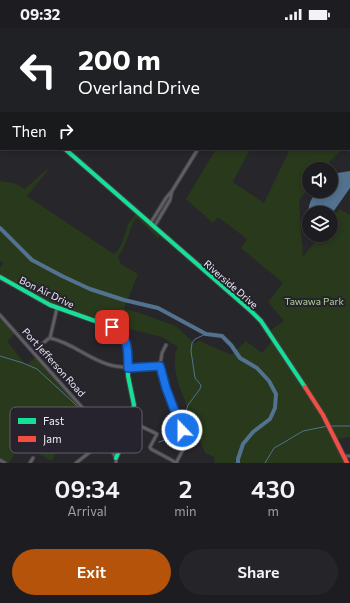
<!DOCTYPE html>
<html lang="en">
<head>
<meta charset="utf-8">
<style>
	:root { --surface:#1d1c20; --page:#252529; --text:#f1f3f6; --muted:#a0a1a5; --line:#3b3a3e; --accent:#b45309 }
	body { margin:0; font-family:Commissioner,sans-serif; background:var(--page); color:var(--text); height:100vh; display:flex; flex-direction:column; font-size:15px; white-space:nowrap }
	* { box-sizing:border-box; margin:0 }
	p { font-size:13px; color:var(--muted) }
	.icon { flex:none; width:22px; height:22px; fill:none; stroke:currentColor; stroke-width:2; stroke-linecap:round; stroke-linejoin:round }
	.map { position:relative; height:435px; overflow:hidden }
	.details { display:flex; flex-direction:column; background:var(--surface); flex:1 }
	.details>* { flex:none }
	.guide { position:absolute; left:0px; top:0px; width:350px; height:122px; box-shadow:0 2px 6px #0003,0 0 0 1px var(--line); background:#202124; color:#fff; overflow:hidden }
	.tools { position:absolute; left:302px; top:134px; display:grid; gap:8px }
	.tools a { display:grid; place-items:center; width:36px; height:36px; border-radius:50%; background:var(--surface); box-shadow:0 2px 6px #0003,0 0 0 1px var(--line); font-size:20px }
	.pin { position:absolute; display:grid; place-items:center; width:34px; height:34px; color:#fff; margin:-17px; border-radius:8px; box-shadow:0 2px 6px #0006 }
	.me { position:absolute; width:44px; margin:-22px; rotate:338deg; stroke-linejoin:round; filter:drop-shadow(0 0 3px #0008) }
	.turn { display:flex; align-items:center; gap:14px; height:84px; padding:0 12px; font-size:18px }
	.turn .icon { width:52px; height:52px; stroke-width:2.5 }
	.turn b { display:block; font-size:28px; line-height:34px }
	.then { display:flex; align-items:center; height:38px; padding:0 12px; background:#0003; gap:8px; font-size:15px }
	.eta { display:flex; justify-content:space-evenly; align-items:center; height:68px; text-align:center }
	.eta b { font-size:24px; font-weight:600; line-height:28px }
	.button { display:flex; gap:8px; margin-top:auto; padding:8px 12px }
	.button a { flex:1; height:46px; border-radius:24px; background:var(--accent); color:#fff; font-size:16px; font-weight:600; line-height:46px; text-align:center }
	.button a+a { background:var(--page); color:var(--text) }
	.status { display:flex; justify-content:space-between; align-items:center; height:28px; padding:0 20px; background:var(--surface); direction:ltr }
	.status svg { height:11px; fill:currentColor }
	.map>svg:first-child { display:block }
	.green { fill:#29391b }
	.water { fill:#52728f }
	.lines { fill:none; stroke-linecap:round; stroke-linejoin:round }
	.stream { stroke:#52728f; stroke-width:1 }
	.river { stroke:#52728f; stroke-width:4 }
	.street-casing { stroke:#454348; stroke-width:4.5 }
	.fast-casing { stroke:#454348; stroke-width:6 }
	.jam-casing { stroke:#454348; stroke-width:6 }
	.street { stroke:#5f5e62; stroke-width:2.5 }
	.fast { stroke:#16e098; stroke-width:4 }
	.jam { stroke:#f24e42; stroke-width:4 }
	.route-casing { stroke:#114b97; stroke-width:10 }
	.route { stroke:#1a73e8; stroke-width:7 }
	.labels { text-anchor:middle; dominant-baseline:central; stroke-width:4; stroke-linejoin:round; paint-order:stroke }
	.street-label { font-size:10px; fill:#ebe9f1; stroke:#26232e }
	.park-label { font-size:10px; fill:#afd494; stroke:#26232e }
	.key { fill:#26232e; stroke:#615e68; stroke-width:1 }
	.key-label { font-size:11px; fill:#ebe9f1 }
</style>
</head>
<body>
<div class="status"><b>09:32</b><svg viewBox="0 0 49 12"><path d="M0 12V9h3v3zM5 12V6h3v6zM10 12V3h3v9zM15 12V0h3v12zM26 1h20v11H26zM47 4h2v5h-2z"/></svg></div>
<div class="map">
<svg width="350" height="435" viewBox="0 0 350 435">
	<rect width="100%" height="100%" fill="#27262b"/>
	<g class="green">
		<polygon points="216,121 247,121 249,123 233,154 264,175 290,121 343,121 333,130 324,141 309,141 309,160 299,172 303,229 320,207 331,207 331,192 339,181 350,187 350,409 337,411 347,435 215,435 214,429 205,425 178,355 175,340 175,326 178,319 162,309 125,300 118,302 67,284 0,249 0,240 3,235 0,233 0,153 14,155 25,161 47,141 48,142 27,168 114,226 116,225 122,215 128,196 137,184 161,205 158,210 137,190 134,193 124,219 118,229 121,236 138,246 124,281 137,284 176,298 194,315 200,313 231,327 246,313 262,325 273,312 268,304 284,293 268,274 283,255 241,220 247,211 218,189 213,195 186,171"/>
		<polygon points="0,287 16,305 7,313 26,337 37,328 90,388 60,414 52,433 20,416 9,435 5,435 0,432"/>
		<polygon points="120,389 131,393 116,430 96,395 111,393"/>
	</g>
	<path class="water" d="M350,143V160L331,187V185H309V188C307,178 311,171 317,163H331V146Z"/>
	<g class="lines">
		<g class="stream">
			<polyline points="0,328 23,335 37,341 73,374 96,399"/>
			<polyline points="183,393 188,377 200,361 201,357 195,350 191,323 192,315 195,311 206,306"/>
			<polyline points="101,398 106,397 110,398 112,402 112,414 118,417"/>
			<polyline points="331,398 350,398"/>
			<polyline points="159,414 168,411 178,400"/>
			<polyline points="125,418 129,419 137,418"/>
			<polyline points="265,435 274,420 283,415 303,403 328,398"/>
		</g>
		<polyline class="river" points="0,200 32,232 62,248 90,261 124,272 158,280 206,306 222,308 231,317 240,330 257,340 269,353 276,366 275,380 270,391 253,404 243,416 238,431 238,435"/>
		<g class="street-casing">
			<g id="street">
				<polyline points="151,0 152,1"/>
				<polyline points="198,0 200,1"/>
				<polyline points="244,0 246,1"/>
				<polyline points="156,1 157,0"/>
				<polyline points="270,1 271,0"/>
				<polyline points="172,163 198,121"/>
				<polyline points="150,196 166,170 172,163 170,172 154,199"/>
				<polyline points="0,287 96,395 116,430 116,435"/>
				<path d="M50,310C73,315 88,331 110,337C126,341 143,339 160,338"/>
				<polyline points="166,317 162,325 160,338 166,360 187,414 176,435"/>
				<polyline points="33,324 48,311 50,310 57,280"/>
				<polyline points="96,395 111,393 120,389 126,391 157,406 150,419 151,421 177,435"/>
				<polyline points="344,428 350,428"/>
				<polyline points="0,432 5,435"/>
				<polyline points="30,435 33,430"/>
				<polyline points="76,435 90,424 108,416"/>
			</g>
		</g>
		<g class="fast-casing">
			<g id="fast">
				<polyline points="23,0 23,1"/>
				<polyline points="0,39 1,38"/>
				<polyline points="0,65 1,65"/>
				<polyline points="65,121 251,283 261,293 305,359"/>
				<polyline points="0,249 50,277 112,299 123,307 127,320 128,348 134,377 129,400 116,430"/>
			</g>
		</g>
		<g class="jam-casing">
			<polyline id="jam" points="305,359 323,387 347,435"/>
		</g>
		<use href="#street" class="street"/>
		<use href="#fast" class="fast"/>
		<use href="#jam" class="jam"/>
	</g>
	<g class="lines">
		<g class="route-casing">
			<path id="route" d="M112,299C129,307 128,323 128,340L160,338L166,360L182,402"/>
		</g>
		<use href="#route" class="route"/>
	</g>
	<g class="labels">
		<g class="street-label">
			<text transform="translate(231 256) rotate(41)">Riverside Drive</text>
			<text transform="translate(47 264) rotate(26)">Bon Air Drive</text>
			<text transform="translate(54 334) rotate(48)">Port Jefferson Road</text>
		</g>
		<g class="park-label">
			<text x="314" y="273">Tawawa Park</text>
		</g>
	</g>
	<rect x="10" y="379" width="132" height="46" rx="6" class="key"/>
	<rect x="18" y="390" width="18" height="6" fill="#16e098"/>
	<rect x="18" y="408" width="18" height="6" fill="#f24e42"/>
	<g class="key-label">
		<text x="43" y="397">Fast</text>
		<text x="43" y="415">Jam</text>
	</g>
</svg>
<div class="tools">
<a><svg class="icon" aria-label="sound" viewBox="0 0 24 24"><path d="M4 9h4l5-4v14l-5-4H4zM17 9q2 3 0 6"/></svg></a>
<a><svg class="icon" aria-label="layers" viewBox="0 0 24 24"><path d="M12 4l9 5-9 5-9-5zM3 14l9 5 9-5"/></svg></a>
</div>
<div class="pin" style="left:112px;top:299px;background:#d93025"><svg class="icon" aria-label="arrive" viewBox="0 0 24 24"><path d="M6 21V4h12l-3 4 3 4H6"/></svg></div>
<svg class="me" style="left:182px;top:402px" viewBox="-20 -20 40 40"><circle r="17" fill="#1a73e8" stroke="#fff" stroke-width="3"/><path d="M0-11L8 9 0 5-8 9z" fill="#fff"/></svg>
<div class="guide">
<div class="turn"><svg class="icon" aria-label="left" viewBox="0 0 24 24"><path d="M17 20v-9H6M10 6l-5 5 5 5"/></svg><div><b>200 m</b>Overland Drive</div></div>
<div class="then">Then<svg class="icon" aria-label="right" viewBox="0 0 24 24"><path d="M7 20v-9h11M14 6l5 5-5 5"/></svg></div>
</div>
</div>
<section class="details">
<div class="eta">
<div><b>09:34</b><p>Arrival</p></div>
<div><b>2</b><p>min</p></div>
<div><b>430</b><p>m</p></div>
</div>
<div class="button"><a>Exit</a><a>Share</a></div>
</section>
</body>
</html>
